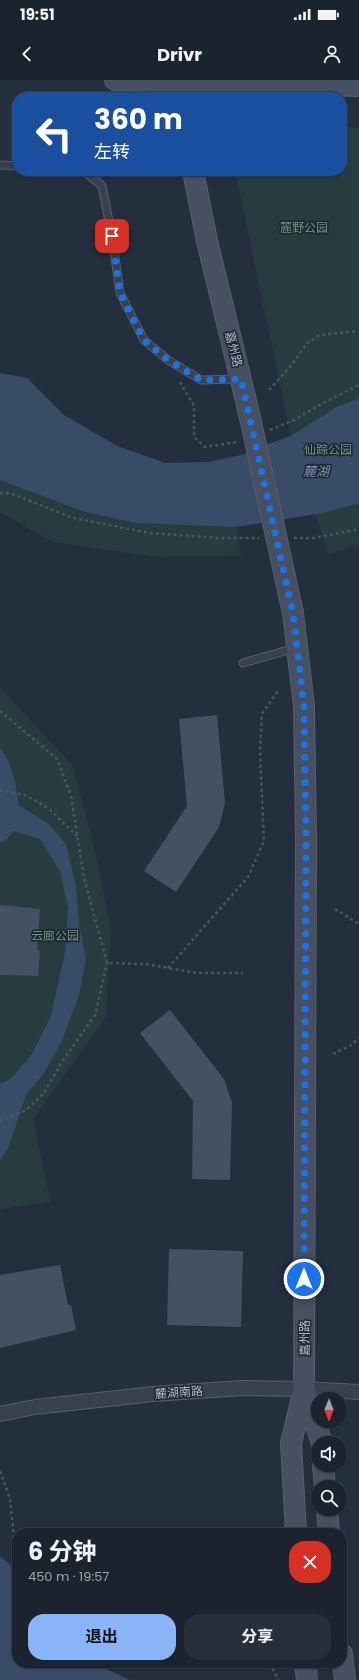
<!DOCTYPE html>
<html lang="zh">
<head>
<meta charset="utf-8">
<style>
	:root { --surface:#1b232e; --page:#282f3a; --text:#f1f3f6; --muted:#a0a4aa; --line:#39404a; --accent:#8ab4f8 }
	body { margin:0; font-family:Poppins,"Noto Sans SC",sans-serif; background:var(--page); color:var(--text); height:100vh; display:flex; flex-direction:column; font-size:15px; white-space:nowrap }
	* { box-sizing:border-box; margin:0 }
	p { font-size:13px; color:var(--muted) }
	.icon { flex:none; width:22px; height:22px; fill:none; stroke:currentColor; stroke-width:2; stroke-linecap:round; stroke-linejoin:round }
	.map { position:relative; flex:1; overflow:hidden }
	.drawer { position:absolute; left:12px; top:1448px; width:335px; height:140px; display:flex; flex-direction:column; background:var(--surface); border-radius:16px; box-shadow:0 1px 3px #0004,0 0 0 1px var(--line) }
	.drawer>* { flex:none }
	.hud { position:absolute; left:12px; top:12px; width:335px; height:84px; border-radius:16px; box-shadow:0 1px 3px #0004,0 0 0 1px var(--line); background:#1a4fa0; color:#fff; overflow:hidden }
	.needle { width:26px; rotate:180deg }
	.controls { position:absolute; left:311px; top:1312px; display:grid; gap:8px }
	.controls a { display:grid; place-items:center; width:36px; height:36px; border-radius:50%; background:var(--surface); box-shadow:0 1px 3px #0004,0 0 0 1px var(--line); font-size:20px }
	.pin { position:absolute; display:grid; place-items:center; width:34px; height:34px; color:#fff; margin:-17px; border-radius:8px; box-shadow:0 2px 6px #0006 }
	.me { position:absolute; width:44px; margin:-22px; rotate:0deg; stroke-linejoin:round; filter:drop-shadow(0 0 3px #0008) }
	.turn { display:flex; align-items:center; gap:14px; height:84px; padding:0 16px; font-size:18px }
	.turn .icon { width:52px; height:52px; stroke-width:2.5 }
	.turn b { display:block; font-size:28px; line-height:34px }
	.round { display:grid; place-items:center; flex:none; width:42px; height:42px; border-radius:16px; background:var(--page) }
	.headline { display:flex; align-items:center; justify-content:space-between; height:68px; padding:0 16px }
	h1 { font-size:24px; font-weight:700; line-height:30px }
	.cta { display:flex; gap:8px; margin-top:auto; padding:8px 16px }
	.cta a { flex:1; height:46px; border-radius:16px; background:var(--accent); color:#111; font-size:16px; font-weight:700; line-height:46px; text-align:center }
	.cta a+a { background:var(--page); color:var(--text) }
	.status { display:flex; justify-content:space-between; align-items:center; height:28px; padding:0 20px; background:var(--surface); direction:ltr }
	.status svg { height:11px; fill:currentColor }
	header { display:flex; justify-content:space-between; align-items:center; height:52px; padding:0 16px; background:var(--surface); font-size:18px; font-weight:700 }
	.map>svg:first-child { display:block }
	.green { fill:#263c3f }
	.water { fill:#394c67 }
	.building { fill:#455162 }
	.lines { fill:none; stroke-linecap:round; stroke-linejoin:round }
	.lane-casing { stroke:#565f6c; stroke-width:9 }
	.street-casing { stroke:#565f6c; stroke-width:16 }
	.secondary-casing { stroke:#565f6c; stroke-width:22 }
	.path { stroke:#44595c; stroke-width:2.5; stroke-dasharray:3 3; stroke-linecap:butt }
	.lane { stroke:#38414e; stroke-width:7 }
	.street { stroke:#38414e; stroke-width:14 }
	.secondary { stroke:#465061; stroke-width:20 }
	.secondary-bridge-casing { stroke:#565f6c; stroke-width:22; stroke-linecap:butt }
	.secondary-bridge { stroke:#465061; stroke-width:20 }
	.route { stroke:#1a73e8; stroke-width:7; stroke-dasharray:0 12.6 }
	.labels { text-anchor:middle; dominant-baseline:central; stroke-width:3; stroke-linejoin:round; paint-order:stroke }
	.park-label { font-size:12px; fill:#6b9a76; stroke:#1d2633 }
	.street-label { font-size:12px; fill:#b4bcc9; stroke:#1d2633 }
	.water-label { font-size:13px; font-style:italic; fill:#7c92b1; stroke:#1d2633 }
</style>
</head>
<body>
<div class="status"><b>19:51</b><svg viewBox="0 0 49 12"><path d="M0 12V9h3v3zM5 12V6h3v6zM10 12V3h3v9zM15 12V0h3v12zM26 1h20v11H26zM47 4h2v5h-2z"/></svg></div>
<header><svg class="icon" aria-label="back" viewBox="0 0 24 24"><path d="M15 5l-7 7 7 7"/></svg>Drivr<svg class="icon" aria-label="person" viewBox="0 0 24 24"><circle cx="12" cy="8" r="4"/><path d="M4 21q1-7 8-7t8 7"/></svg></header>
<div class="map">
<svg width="359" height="1600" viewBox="0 0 359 1600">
	<rect width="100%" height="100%" fill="#242f3e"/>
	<g class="green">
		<polygon points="347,47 359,48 359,465 328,474 291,356 235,91 342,91 342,48"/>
		<polygon points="0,293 27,298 64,335 117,366 165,383 209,382 227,378 241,476 156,477 53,462 0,432"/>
		<polygon points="0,608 73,686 94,766 111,849 106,937 33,1039 51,1122 0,1129"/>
	</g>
	<g class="water">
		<polygon points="0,293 27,298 64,335 117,366 165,383 209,382 245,374 271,363 291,356 335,328 359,318 359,423 323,433 235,447 136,443 85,432 0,400"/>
		<path d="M0,668C13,683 16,706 19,725L48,744L66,764L76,807L79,844L86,878L79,915L62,961L44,993L26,1015L8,1068L0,1080V1004L12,998L32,974L51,936L65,872L68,828L60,791L40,759L14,751L5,761L0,762Z"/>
		<polygon points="0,1476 17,1490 17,1583 93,1583 130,1600 0,1600"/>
	</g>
	<g class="building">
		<polygon points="217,635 225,723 219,747 176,812 144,791 187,726 179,639"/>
		<polygon points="0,825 40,829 37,870 40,871 38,896 0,895"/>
		<polygon points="170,930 224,999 232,1023 230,1100 192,1099 193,1021 140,953"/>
		<polygon points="169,1169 243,1171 241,1247 167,1245"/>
		<polygon points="60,1185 68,1225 71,1225 76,1250 0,1268 0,1195"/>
	</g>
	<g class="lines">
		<g class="lane-casing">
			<g id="lane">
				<polyline points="0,85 17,86"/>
				<polyline points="84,91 102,106 112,156 120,213 144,260 168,280 201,300 239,299"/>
				<polyline points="243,583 295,568"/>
			</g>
		</g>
		<g class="street-casing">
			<polyline id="street" points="0,1334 35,1327 153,1314 242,1308 304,1309 359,1312"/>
		</g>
		<g class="secondary-casing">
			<g id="secondary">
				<polyline points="115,0 359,6"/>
				<polyline points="193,91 207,161 248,329"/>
				<polyline points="293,533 304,626 306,760 304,1309"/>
				<polyline points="323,1385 325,1407"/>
				<polyline points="327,1429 329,1453"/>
				<polyline points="296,1453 291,1363 304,1309 322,1363"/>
				<polyline points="342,1574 345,1600"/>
				<polyline points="305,1583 307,1600"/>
			</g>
		</g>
		<g class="path">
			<polyline points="180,302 194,326 194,357 205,367 237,362"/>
			<polyline points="269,310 290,287 307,263 320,255 359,251"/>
			<polyline points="270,350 294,340 325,322 359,305"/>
			<polyline points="0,413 10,413 73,438 150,453 219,458 259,458"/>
			<polyline points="294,458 313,458 359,449"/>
			<polyline points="0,631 57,679 71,716 84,798 107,883 146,884 197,893 243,893"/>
			<polyline points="0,710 25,715 48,728 77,756"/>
			<polyline points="335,829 359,844"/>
			<polyline points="168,888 248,797 264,761 260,671 262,634 279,609"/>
			<polyline points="333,974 353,964 359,957"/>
			<polyline points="0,1041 26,1030 44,1013 62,982 95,935 107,883"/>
			<polyline points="0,1391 10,1419 15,1467 17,1470"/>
			<polyline points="270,1583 278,1600"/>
		</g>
		<use href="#lane" class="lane"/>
		<use href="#street" class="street"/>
		<use href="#secondary" class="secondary"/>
		<g class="secondary-bridge-casing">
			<polyline id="secondary-bridge" points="248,329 293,533"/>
		</g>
		<use href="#secondary-bridge" class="secondary-bridge"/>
	</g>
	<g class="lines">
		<polyline class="route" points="112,156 120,213 144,260 168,280 201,300 241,299 293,533 304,626 306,760 304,1199"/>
	</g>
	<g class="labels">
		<g class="park-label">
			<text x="304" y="147">麓野公园</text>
			<text x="328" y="369">仙踪公园</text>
			<text x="55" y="855">云廊公园</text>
		</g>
		<g class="street-label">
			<text transform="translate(234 269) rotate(76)">嘉州路</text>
			<text transform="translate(304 1258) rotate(-90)">嘉州路</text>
			<text transform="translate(179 1312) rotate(-4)">麓湖南路</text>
		</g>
		<g class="water-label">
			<text x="316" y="391">麓湖</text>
		</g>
	</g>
</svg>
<div class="controls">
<a><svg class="needle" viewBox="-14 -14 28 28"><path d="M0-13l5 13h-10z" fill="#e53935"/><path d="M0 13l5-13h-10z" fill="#a0a4aa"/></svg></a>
<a><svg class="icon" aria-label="sound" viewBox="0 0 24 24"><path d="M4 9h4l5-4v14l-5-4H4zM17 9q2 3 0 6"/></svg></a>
<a><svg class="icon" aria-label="search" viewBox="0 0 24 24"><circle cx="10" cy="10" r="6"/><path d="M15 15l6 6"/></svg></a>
</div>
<div class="pin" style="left:112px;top:156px;background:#d93025"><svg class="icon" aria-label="arrive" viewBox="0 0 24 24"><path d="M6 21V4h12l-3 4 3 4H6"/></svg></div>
<svg class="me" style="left:304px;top:1199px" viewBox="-20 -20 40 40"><circle r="17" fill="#1a73e8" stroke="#fff" stroke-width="3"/><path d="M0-11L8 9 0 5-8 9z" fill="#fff"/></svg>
<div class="hud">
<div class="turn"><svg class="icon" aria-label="left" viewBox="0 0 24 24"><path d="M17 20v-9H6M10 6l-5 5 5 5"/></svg><div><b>360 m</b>左转</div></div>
</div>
<section class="drawer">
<div class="headline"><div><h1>6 分钟</h1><p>450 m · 19:57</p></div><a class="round" style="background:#d93025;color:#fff"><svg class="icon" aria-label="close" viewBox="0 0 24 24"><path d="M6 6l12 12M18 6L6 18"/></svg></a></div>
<div class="cta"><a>退出</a><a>分享</a></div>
</section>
</div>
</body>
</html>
